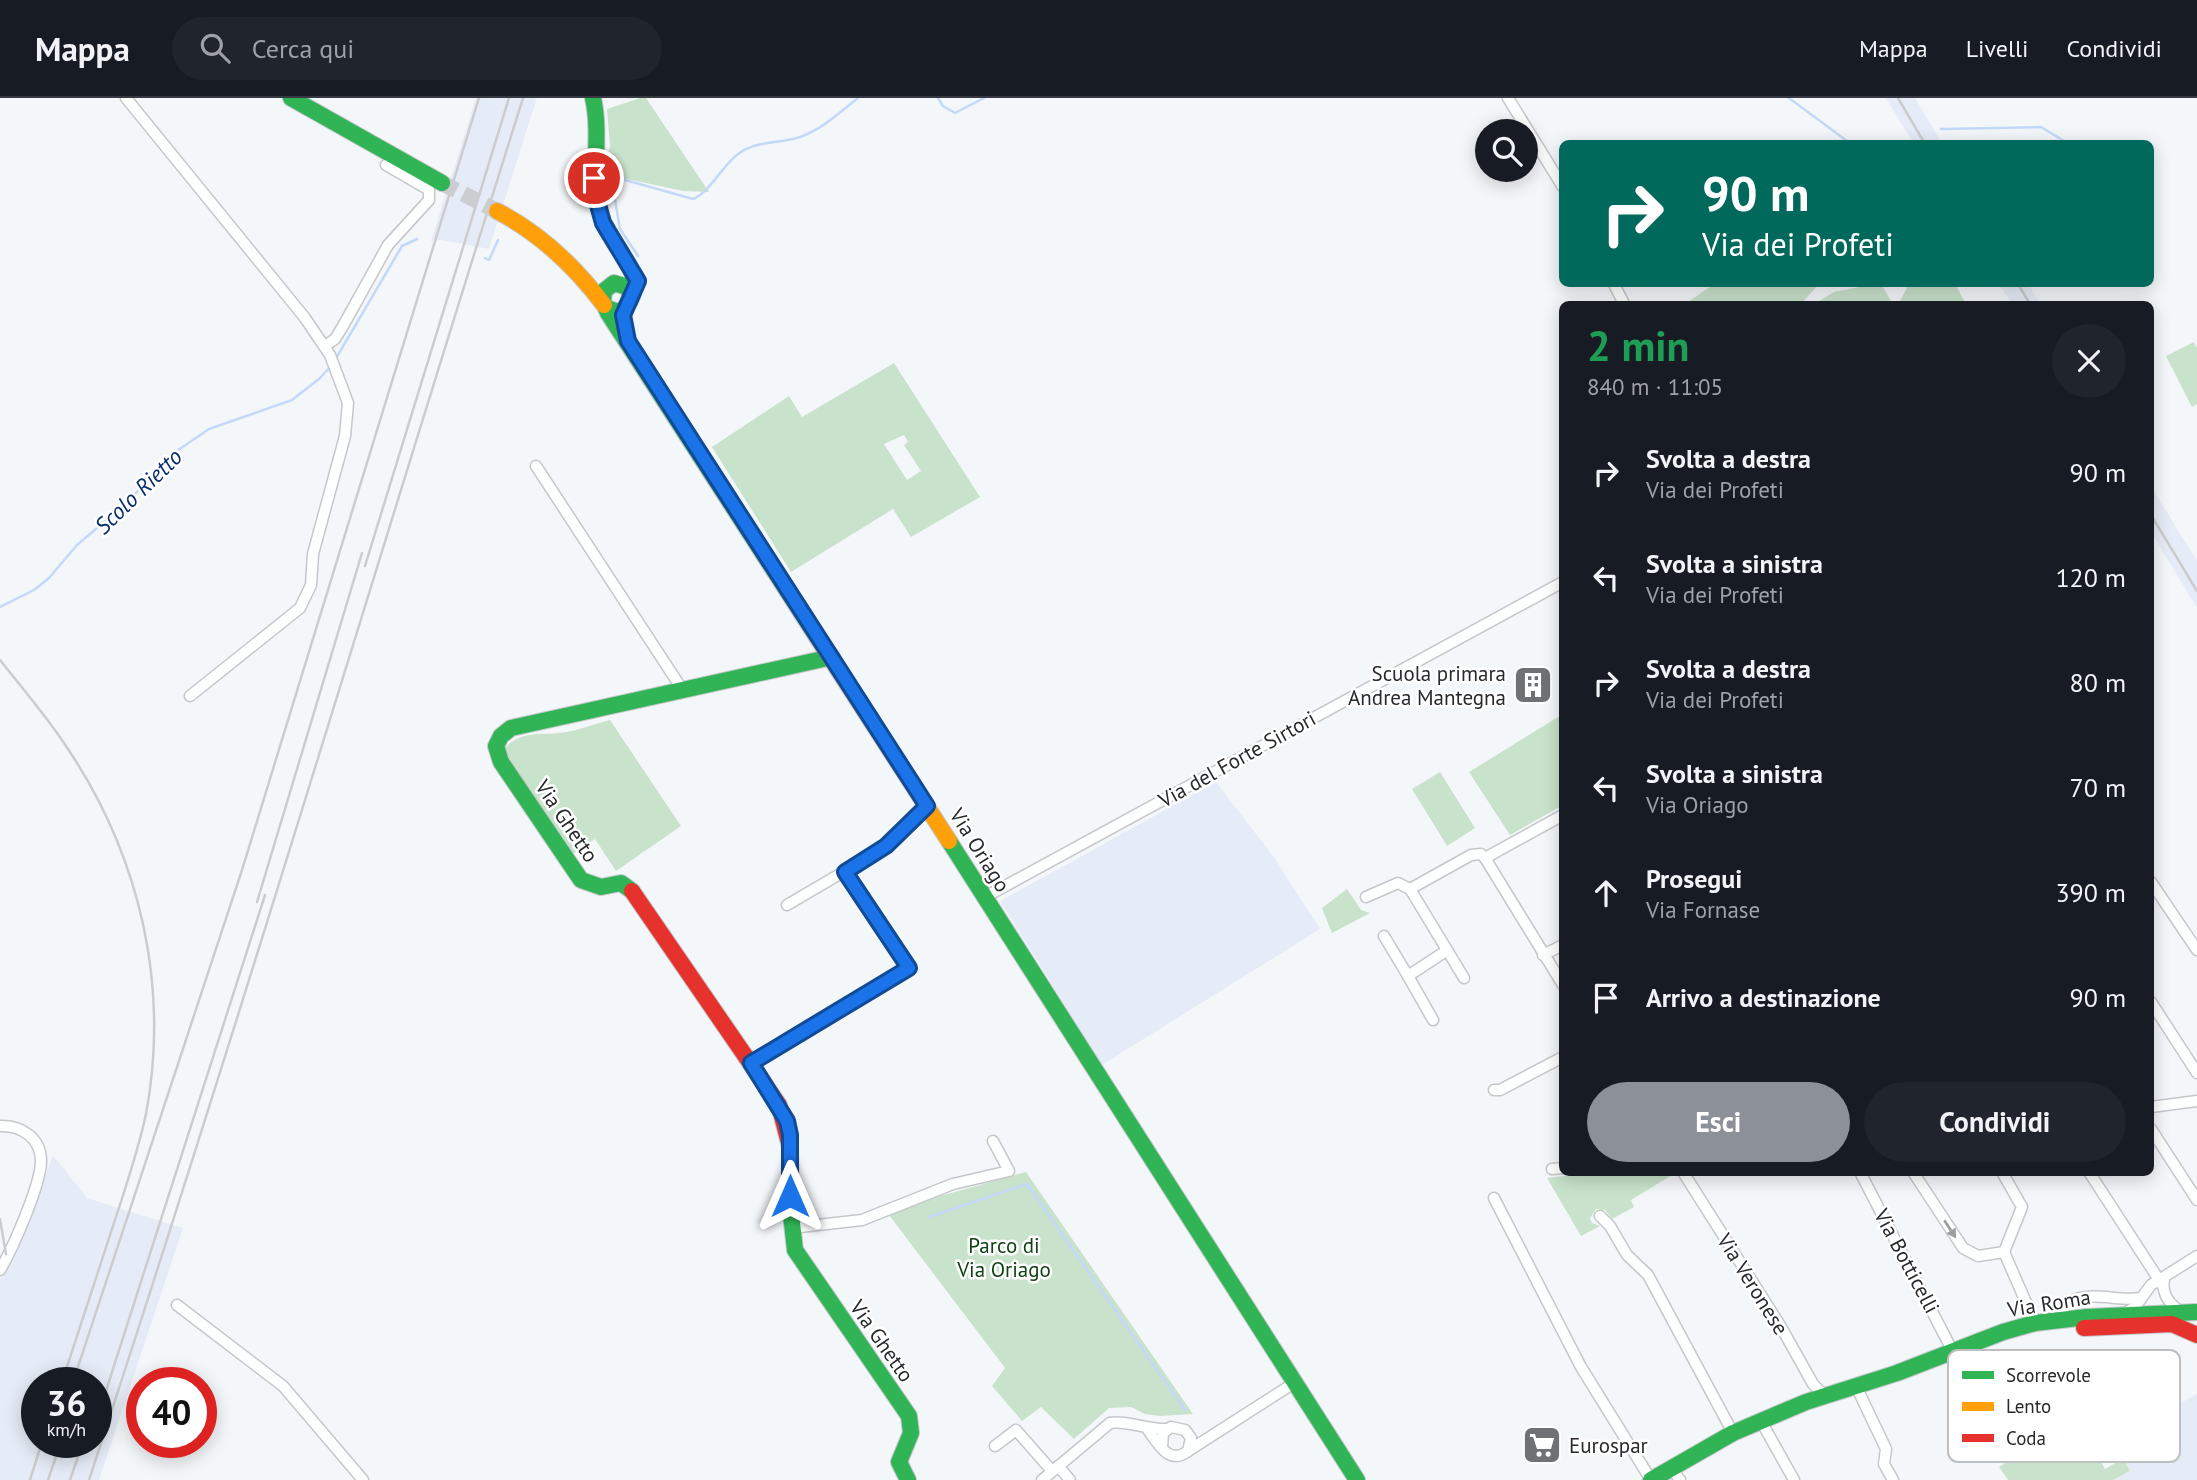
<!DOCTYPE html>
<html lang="it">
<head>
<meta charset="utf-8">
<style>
	:root { --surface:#171b24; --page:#20242c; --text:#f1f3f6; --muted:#9ea1a6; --line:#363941; --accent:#8c9099 }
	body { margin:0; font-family:"PT Sans",sans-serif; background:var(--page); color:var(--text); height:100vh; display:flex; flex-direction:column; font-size:26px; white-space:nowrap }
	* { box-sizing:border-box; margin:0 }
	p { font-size:23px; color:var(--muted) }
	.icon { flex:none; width:38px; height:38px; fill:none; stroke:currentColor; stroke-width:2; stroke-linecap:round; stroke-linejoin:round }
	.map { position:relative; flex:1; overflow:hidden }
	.details { position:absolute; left:1559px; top:203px; width:595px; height:875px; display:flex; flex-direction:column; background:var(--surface); border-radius:10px; box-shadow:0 4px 18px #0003 }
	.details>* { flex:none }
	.hud { position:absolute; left:1559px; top:42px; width:595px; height:147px; border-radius:10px; box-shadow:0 4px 18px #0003; background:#00695c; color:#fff; overflow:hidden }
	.controls { position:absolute; left:1475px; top:21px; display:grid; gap:14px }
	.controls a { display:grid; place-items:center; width:63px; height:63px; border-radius:50%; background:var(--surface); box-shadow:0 4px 18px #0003; font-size:35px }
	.speed { position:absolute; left:21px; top:1269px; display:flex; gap:14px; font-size:35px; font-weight:700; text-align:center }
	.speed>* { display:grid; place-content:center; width:91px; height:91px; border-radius:50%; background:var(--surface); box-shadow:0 4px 18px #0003; line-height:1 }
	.speed small { font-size:18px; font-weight:400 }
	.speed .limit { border:10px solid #d22; background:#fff; color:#111 }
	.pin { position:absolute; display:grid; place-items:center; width:60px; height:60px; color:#fff; margin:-30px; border:4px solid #fff; border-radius:50%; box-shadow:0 2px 7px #0007 }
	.me { position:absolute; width:77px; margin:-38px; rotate:0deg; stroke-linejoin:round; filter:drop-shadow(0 0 5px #0008) }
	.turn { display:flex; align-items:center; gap:24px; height:147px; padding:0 28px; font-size:32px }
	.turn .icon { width:91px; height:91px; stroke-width:2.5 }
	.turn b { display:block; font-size:49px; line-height:60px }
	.round { display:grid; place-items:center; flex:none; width:74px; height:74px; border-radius:37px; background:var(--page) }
	.overview { display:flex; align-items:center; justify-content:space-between; height:119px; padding:0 28px }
	h1 { font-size:42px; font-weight:800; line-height:52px; color:#1e9e55 }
	.cta { display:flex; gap:14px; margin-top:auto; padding:14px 28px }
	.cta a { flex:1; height:80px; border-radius:42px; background:var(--accent); color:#fff; font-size:28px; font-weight:800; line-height:80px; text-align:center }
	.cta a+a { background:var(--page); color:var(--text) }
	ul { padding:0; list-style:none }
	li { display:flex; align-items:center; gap:21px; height:105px; padding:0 28px }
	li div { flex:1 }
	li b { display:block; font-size:26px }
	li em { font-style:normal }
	header { display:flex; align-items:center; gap:42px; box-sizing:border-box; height:98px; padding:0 35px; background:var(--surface); border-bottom:2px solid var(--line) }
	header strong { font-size:33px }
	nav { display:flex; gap:38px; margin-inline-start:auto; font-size:24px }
	.search { width:490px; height:63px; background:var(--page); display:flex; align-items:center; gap:18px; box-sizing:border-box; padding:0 24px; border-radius:38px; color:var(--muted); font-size:26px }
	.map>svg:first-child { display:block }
	.built { fill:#e6ecf7; fill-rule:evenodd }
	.green { fill:#c9e2cb; fill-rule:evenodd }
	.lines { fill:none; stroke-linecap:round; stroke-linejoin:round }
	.stream { stroke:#c4d9f9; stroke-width:2.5 }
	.secondary-tunnel { stroke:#cbced1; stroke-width:16; stroke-dasharray:16 8; stroke-linecap:butt }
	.street-casing { stroke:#c5c7ca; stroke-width:13 }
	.fast-casing { stroke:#c5c7ca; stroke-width:18 }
	.slow-casing { stroke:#c5c7ca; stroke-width:18 }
	.jam-casing { stroke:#c5c7ca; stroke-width:18 }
	.street { stroke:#fdfefe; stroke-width:10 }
	.fast { stroke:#30b455; stroke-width:16 }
	.slow { stroke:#ff9f0a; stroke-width:16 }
	.jam { stroke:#e5322d; stroke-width:16 }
	.rail { stroke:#ccccce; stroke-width:2.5 }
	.oneway { fill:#9d9ea0 }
	.route-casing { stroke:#114b97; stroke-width:18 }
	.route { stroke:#1a73e8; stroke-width:12 }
	.labels { text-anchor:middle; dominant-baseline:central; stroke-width:5; stroke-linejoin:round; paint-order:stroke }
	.poi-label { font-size:21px; fill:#27292c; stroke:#fff; text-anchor:end }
	.street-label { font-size:21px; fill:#27292c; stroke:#fff }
	.park-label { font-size:21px; fill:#114115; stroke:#fff }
	.water-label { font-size:23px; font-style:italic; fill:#062e6c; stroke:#fff }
	.key { fill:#fff; stroke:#bebfc0; stroke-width:2 }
	.key-label { font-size:19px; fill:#27292c }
</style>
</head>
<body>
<header>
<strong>Mappa</strong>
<div class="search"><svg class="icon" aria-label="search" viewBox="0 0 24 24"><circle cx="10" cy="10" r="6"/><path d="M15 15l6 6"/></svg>Cerca qui</div>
<nav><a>Mappa</a><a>Livelli</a><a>Condividi</a></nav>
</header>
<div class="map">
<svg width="2197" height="1382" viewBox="0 0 2197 1382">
	<rect width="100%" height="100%" fill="#f4f7fa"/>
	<g class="built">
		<polygon points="476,0 537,0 489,151 441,142 431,143"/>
		<polygon points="1886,0 1915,0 1942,45 1913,45"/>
		<polygon points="1999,186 2028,186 2041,206 2012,206"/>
		<polygon points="2151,388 2197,463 2197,510 2151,434"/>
		<polygon points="1216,684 1274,759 1320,831 1102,967 1000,803"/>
		<path d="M53,1057L87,1100L183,1130L99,1382H0V1181L23,1141ZM37,1284H96V1344H37Z"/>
		<polygon points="2197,1296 2197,1382 2113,1382 2130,1373 2123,1361 2145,1348 2136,1330"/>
	</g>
	<g class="green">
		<polygon points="640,0 646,0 709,94 683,93 604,76 610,49 607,11"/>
		<polygon points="1714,186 1819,186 1801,206 1685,206"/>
		<polygon points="1874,186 1881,186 1891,203 1899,205 1909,186 1955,186 1966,206 1814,206 1834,194"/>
		<polygon points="2194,244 2197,250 2197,306 2192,309 2166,258"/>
		<path d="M894,265L980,399L911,439L893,411L791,474L712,349L789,298L802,319ZM904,337L908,344L904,347L921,373L907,382L884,346Z"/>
		<polygon points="1563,616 1563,707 1510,737 1469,674"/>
		<path d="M610,622L681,728L616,773L595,741L568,759L504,665L503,652C519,633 538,637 560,635C577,633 594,626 610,622Z"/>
		<polygon points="1440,674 1475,730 1447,748 1412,691"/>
		<polygon points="1347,791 1361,812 1370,815 1332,835 1322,810"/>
		<polygon points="1026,1074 1193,1316 1160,1318 1145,1316 1131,1309 1109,1310 1074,1341 1041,1309 1022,1323 992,1288 1005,1270 889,1117 912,1106"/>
		<polygon points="1599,1074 1670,1074 1672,1077 1631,1102 1634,1109 1612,1121 1605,1112 1596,1111 1590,1120 1592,1125 1600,1128 1581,1138 1547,1080"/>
		<polygon points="2153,1320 2155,1322 2140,1331 2158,1363 2154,1365 2148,1354 2126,1366 2130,1373 2113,1382 2008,1382 1999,1369 2059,1330 2065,1338 2080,1329 2105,1371 2145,1348 2136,1330"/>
	</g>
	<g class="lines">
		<g class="stream">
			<polyline points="938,0 943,8 955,15 984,0"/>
			<polyline points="1789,0 1851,46"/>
			<polyline points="1941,31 2041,29 2069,46"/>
			<path d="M638,158L620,131L611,78L693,101C709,95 723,67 738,56C757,42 780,46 800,39C823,31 840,14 858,0"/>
			<polyline points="485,160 489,162 498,142"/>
			<polyline points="335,262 402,148 417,141"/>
			<polyline points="0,509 34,492 49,480 77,447 130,402 165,361 209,331 292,302 319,281 331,268"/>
			<polyline points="929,1119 1027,1086 1185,1312"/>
		</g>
		<polyline class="secondary-tunnel" points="442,85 497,113"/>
		<g class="street-casing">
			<g id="street">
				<polyline points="126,0 305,220 330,257 348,305 345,338 313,456 311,487 300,510 190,598"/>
				<polyline points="1508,0 1563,89"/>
				<polyline points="1614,186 1624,206"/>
				<polyline points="325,248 335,241 343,228 388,147 429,102 429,92 386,67"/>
				<polyline points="536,368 680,588 680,593"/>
				<polyline points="1485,760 1563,887"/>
				<polyline points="1485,760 1563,717"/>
				<polyline points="2151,784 2197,852"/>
				<polyline points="985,799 1563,484"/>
				<polyline points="1366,799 1398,785 1410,791"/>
				<polyline points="787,807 845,773"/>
				<polyline points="1384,838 1408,878 1446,853"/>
				<polyline points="1543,857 1563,847"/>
				<polyline points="1408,878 1433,922"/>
				<polyline points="1464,880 1410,791 1471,757 1481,756 1485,760"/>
				<polyline points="2151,904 2197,975"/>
				<polyline points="751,966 909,870 845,773 886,748 927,708"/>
				<polyline points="1494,992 1500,992 1563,959"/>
				<polyline points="2151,1009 2197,1003"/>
				<path d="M0,1028C21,1027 41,1040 41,1063C41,1086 13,1150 0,1172"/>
				<polyline points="2151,1031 2197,1102"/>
				<polyline points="1552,1071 1563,1070"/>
				<polyline points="1683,1074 1781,1229 1813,1286 1824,1297"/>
				<polyline points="1860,1074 1952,1252"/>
				<polyline points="1913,1074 1963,1150 1978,1158 2004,1154"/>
				<polyline points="2002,1074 2022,1109 2004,1154 2035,1225"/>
				<polyline points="2089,1074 2163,1188"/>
				<polyline points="1494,1100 1581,1269 1651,1382"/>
				<polyline points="1600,1118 1610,1128 1627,1157 1648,1177 1733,1335"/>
				<polyline points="791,1130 862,1122 953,1086 1009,1073 993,1043"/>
				<path d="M2164,1181C2161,1197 2170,1207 2183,1215"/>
				<polyline points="177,1207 283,1288 363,1382"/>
				<polyline points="2125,1215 2135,1209 2151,1187 2197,1158"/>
				<path d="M2063,1222L2064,1208C2083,1190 2117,1204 2140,1200"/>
				<polyline points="1856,1288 1886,1351 1884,1366 1893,1382"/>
				<polyline points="1761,1323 1794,1382"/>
				<path d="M1148,1332C1158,1345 1169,1368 1188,1353L1191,1340L1185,1332L1171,1329L1163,1335L1162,1349"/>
				<polyline points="995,1348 1016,1332 1052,1373"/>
				<polyline points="1188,1353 1294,1285"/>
				<polyline points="1058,1368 1070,1382"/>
				<polyline points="1671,1370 1680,1382"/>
				<path d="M1042,1382L1110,1325C1126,1322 1148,1332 1168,1331"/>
			</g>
		</g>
		<g class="fast-casing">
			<g id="fast">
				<polyline points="291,0 442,85"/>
				<path d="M593,0C602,40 589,81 602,120C611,149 646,172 630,203"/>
				<polyline points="607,210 618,214 625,210 631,198 627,189 614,185 604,193 603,203 608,215 817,539"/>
				<polyline points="949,743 1357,1382"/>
				<polyline points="632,793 621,785 601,789 581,782 501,664 496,648 501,638 511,630 832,559"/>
				<polyline points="790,1049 791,1116 795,1152 909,1318 911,1335 899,1364 908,1382"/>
				<polyline points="1651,1382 1733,1335 1806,1304 1897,1275 2003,1234 2035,1225 2087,1219 2197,1214"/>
			</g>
		</g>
		<g class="slow-casing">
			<g id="slow">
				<path d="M497,113C541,136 574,167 604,207"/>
				<polyline points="817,539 949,743"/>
			</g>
		</g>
		<g class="jam-casing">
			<g id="jam">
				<polyline points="632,793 779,1007 790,1049"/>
				<polyline points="2084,1230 2172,1226 2197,1237"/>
			</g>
		</g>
		<use href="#street" class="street"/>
		<use href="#fast" class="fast"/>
		<use href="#slow" class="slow"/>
		<use href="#jam" class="jam"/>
		<g class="rail">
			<polyline points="1898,0 1925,46"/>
			<polyline points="2018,186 2030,206"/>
			<polyline points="2151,417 2197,493"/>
			<polyline points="365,468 509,0"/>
			<path d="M0,562C23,591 48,620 68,651C140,759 170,888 146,1016C138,1054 125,1091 113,1128C96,1180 79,1232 62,1284"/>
			<polyline points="257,804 362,455"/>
			<polyline points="0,1121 6,1156"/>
			<polyline points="73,1284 242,772 479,0"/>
			<polyline points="96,1324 265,797"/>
			<polyline points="30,1382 42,1344"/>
			<polyline points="48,1382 61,1344"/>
			<polyline points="70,1382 83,1344"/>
			<path d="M89,1382C240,923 378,461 523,0"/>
		</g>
	</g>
	<defs><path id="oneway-solid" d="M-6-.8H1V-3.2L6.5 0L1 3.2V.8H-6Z" transform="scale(1.75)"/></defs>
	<use class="oneway" href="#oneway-solid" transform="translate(1950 1131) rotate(57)"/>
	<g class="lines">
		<g class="route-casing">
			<polyline id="route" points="594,80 593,89 603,125 638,183 623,217 628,243 927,708 886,748 845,774 909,870 751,965 787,1023 790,1037 790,1098"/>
		</g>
		<use href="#route" class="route"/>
	</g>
	<defs>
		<g id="building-square" transform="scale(2.0125)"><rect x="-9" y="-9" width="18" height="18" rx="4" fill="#6f7174" stroke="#fff"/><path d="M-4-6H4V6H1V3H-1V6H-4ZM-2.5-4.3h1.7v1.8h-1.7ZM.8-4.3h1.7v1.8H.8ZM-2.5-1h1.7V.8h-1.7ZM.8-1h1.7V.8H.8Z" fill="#fff"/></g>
		<g id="supermarket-square" transform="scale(2.0125)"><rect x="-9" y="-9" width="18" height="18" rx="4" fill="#6f7174" stroke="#fff"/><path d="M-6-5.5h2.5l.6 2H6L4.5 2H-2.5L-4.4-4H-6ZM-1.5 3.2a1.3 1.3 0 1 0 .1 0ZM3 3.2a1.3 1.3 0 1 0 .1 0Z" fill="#fff"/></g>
	</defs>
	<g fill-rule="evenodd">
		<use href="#building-square" x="1533" y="587"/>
		<use href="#supermarket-square" x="1542" y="1347"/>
	</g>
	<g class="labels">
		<g class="poi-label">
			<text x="1506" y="575">Scuola primara<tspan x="1506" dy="24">Andrea Mantegna</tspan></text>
			<text x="1569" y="1347" text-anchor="start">Eurospar</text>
		</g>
		<g class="street-label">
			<text transform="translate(1237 661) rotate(-29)">Via del Forte Sirtori</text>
			<text transform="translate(567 723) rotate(56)">Via Ghetto</text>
			<text transform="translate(980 752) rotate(58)">Via Oriago</text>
			<text transform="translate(1907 1163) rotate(62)">Via Botticelli</text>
			<text transform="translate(1753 1186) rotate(58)">Via Veronese</text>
			<text transform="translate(2049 1205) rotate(-9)">Via Roma</text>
			<text transform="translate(882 1243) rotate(55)">Via Ghetto</text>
		</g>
		<g class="park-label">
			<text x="1004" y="1147">Parco di<tspan x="1004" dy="24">Via Oriago</tspan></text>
		</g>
		<g class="water-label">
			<text transform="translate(138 393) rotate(-44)">Scolo Rietto</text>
		</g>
	</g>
	<rect x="1948" y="1252" width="232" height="112" rx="10" class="key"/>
	<rect x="1962" y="1273" width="32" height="8" fill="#30b455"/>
	<rect x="1962" y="1304" width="32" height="9" fill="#ff9f0a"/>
	<rect x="1962" y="1336" width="32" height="8" fill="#e5322d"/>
	<g class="key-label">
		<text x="2006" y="1284">Scorrevole</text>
		<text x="2006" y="1315">Lento</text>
		<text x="2006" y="1347">Coda</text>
	</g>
</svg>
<div class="controls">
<a><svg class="icon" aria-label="search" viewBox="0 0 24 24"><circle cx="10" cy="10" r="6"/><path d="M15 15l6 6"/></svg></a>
</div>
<div class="speed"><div>36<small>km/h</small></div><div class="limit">40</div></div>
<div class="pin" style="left:594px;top:80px;background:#d93025"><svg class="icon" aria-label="arrive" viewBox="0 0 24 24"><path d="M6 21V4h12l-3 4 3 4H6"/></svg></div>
<svg class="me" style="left:790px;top:1098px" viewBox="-20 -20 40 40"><path d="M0-17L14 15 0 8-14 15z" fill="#1a73e8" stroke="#fff" stroke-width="4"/></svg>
<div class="hud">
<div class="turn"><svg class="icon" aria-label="right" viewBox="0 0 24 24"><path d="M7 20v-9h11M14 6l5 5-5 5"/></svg><div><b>90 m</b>Via dei Profeti</div></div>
</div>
<section class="details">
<div class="overview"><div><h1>2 min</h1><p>840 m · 11:05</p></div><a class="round"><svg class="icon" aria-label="close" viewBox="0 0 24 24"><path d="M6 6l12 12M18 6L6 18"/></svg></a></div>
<ul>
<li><svg class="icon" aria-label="right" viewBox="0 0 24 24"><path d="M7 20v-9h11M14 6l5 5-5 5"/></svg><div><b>Svolta a destra</b><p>Via dei Profeti</p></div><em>90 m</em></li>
<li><svg class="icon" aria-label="left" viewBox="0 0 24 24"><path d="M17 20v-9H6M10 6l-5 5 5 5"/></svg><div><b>Svolta a sinistra</b><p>Via dei Profeti</p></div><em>120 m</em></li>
<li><svg class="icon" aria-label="right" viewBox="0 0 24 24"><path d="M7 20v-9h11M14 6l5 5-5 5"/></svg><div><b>Svolta a destra</b><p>Via dei Profeti</p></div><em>80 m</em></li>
<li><svg class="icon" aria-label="left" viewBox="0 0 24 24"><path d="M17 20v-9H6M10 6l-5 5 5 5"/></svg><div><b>Svolta a sinistra</b><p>Via Oriago</p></div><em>70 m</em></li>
<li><svg class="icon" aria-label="ahead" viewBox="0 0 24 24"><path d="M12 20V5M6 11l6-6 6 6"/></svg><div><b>Prosegui</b><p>Via Fornase</p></div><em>390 m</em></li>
<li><svg class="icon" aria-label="arrive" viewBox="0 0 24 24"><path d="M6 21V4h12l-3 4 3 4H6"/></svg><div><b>Arrivo a destinazione</b></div><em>90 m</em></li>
</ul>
<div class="cta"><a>Esci</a><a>Condividi</a></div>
</section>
</div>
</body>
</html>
